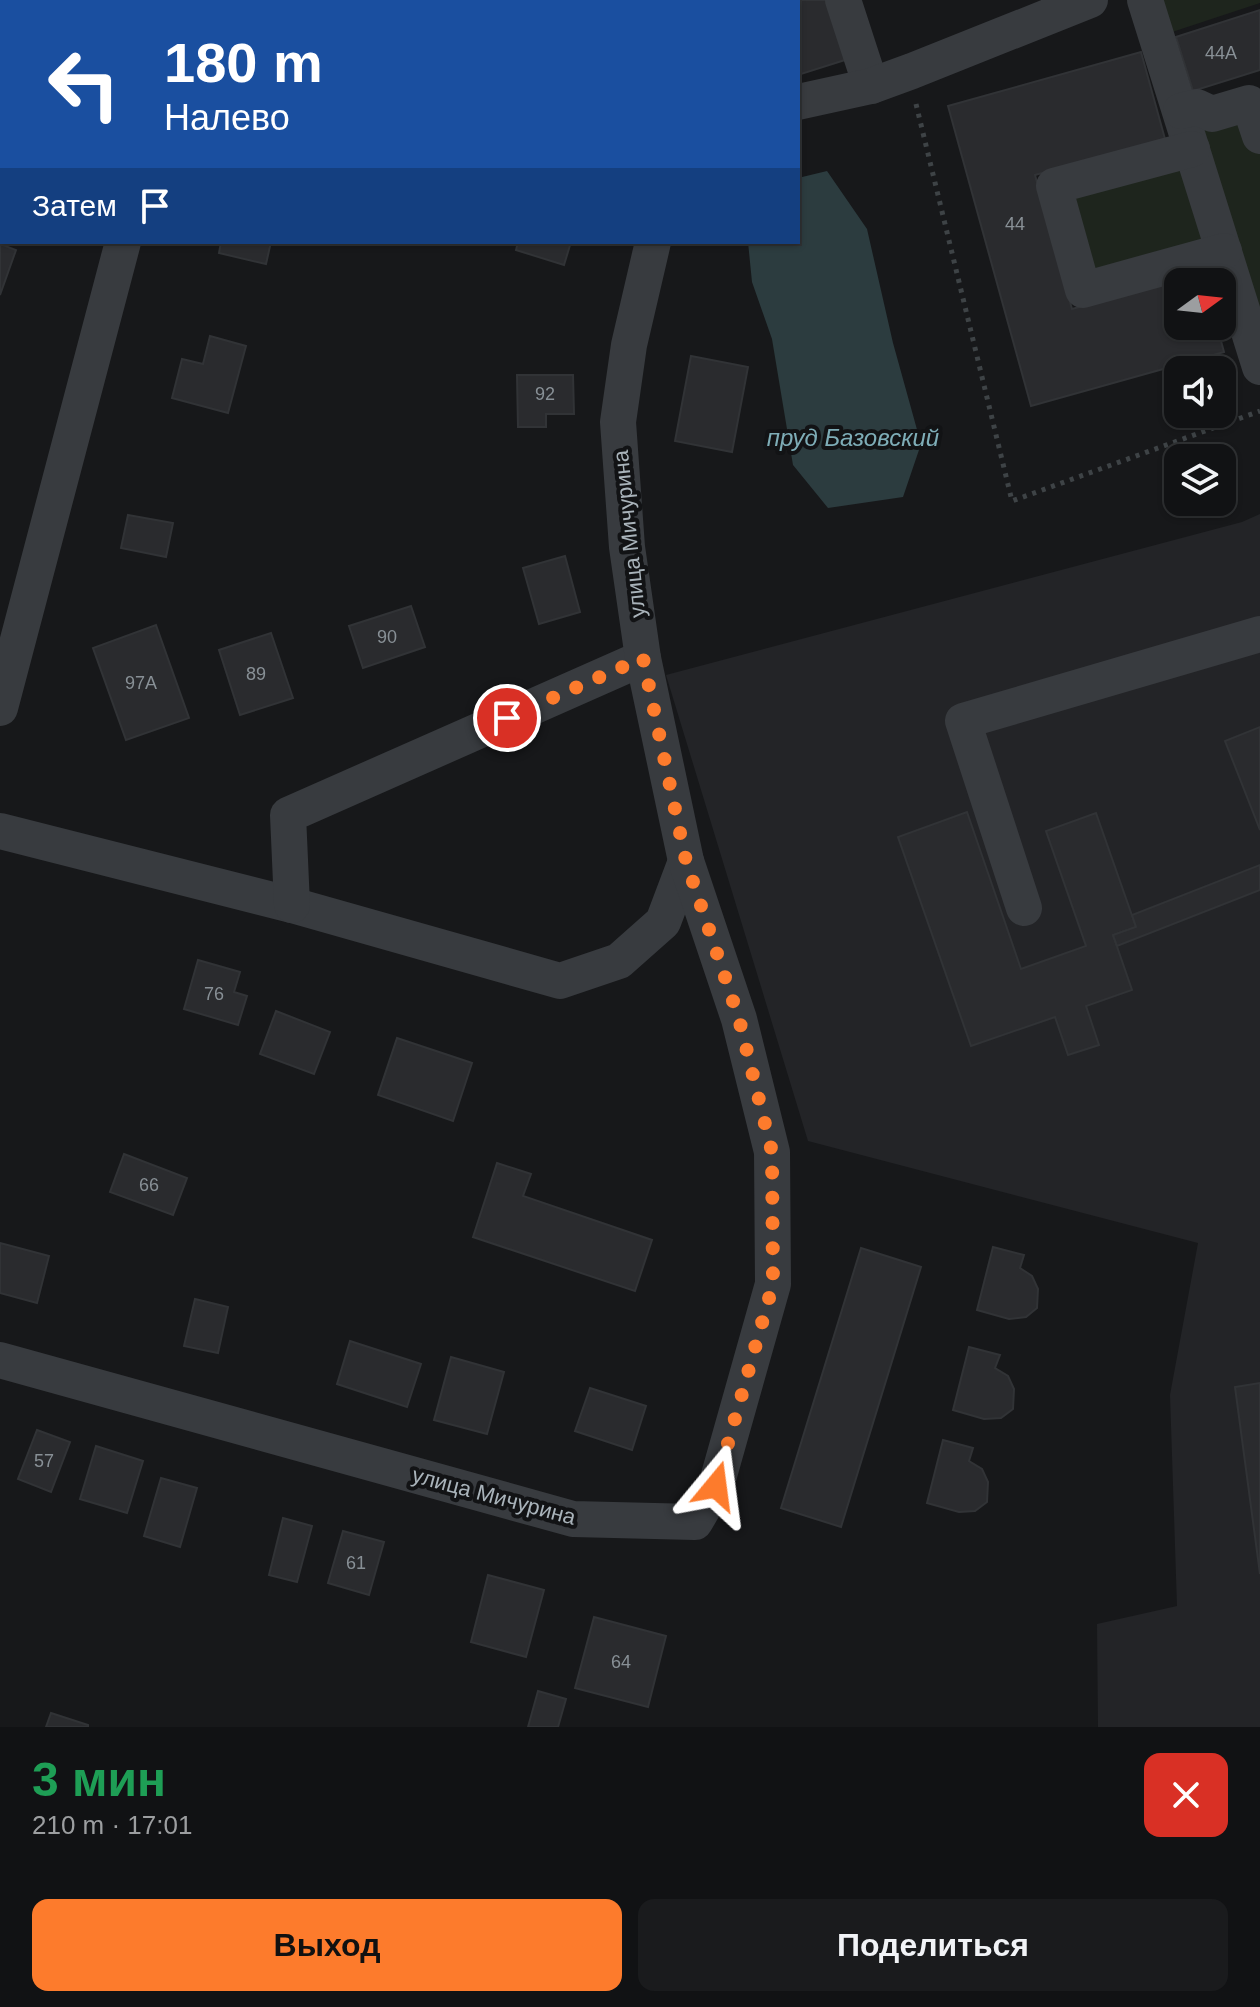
<!DOCTYPE html>
<html lang="ru">
<head>
<meta charset="utf-8">
<style>
	:root { --surface:#111214; --page:#1a1b1d; --text:#f1f3f6; --muted:#9c9ea0; --line:#303234; --accent:#fd7b2c }
	body { margin:0; font-family:Arial,sans-serif; background:var(--page); color:var(--text); height:100vh; display:flex; flex-direction:column; font-size:30px; white-space:nowrap }
	* { box-sizing:border-box; margin:0 }
	p { font-size:26px; color:var(--muted) }
	.icon { flex:none; width:44px; height:44px; fill:none; stroke:currentColor; stroke-width:2; stroke-linecap:round; stroke-linejoin:round }
	.map { position:relative; height:1727px; overflow:hidden }
	.panel { display:flex; flex-direction:column; background:var(--surface); flex:1 }
	.panel>* { flex:none }
	.top-card { position:absolute; left:0px; top:0px; width:800px; height:244px; box-shadow:0 2px 6px #0004,0 0 0 2px var(--line); background:#1a4fa0; color:#fff; overflow:hidden }
	.needle { width:52px; rotate:75deg }
	.tools { position:absolute; left:1164px; top:268px; display:grid; gap:16px }
	.tools a { display:grid; place-items:center; width:72px; height:72px; border-radius:16px; background:var(--surface); box-shadow:0 2px 6px #0004,0 0 0 2px var(--line); font-size:40px }
	.pin { position:absolute; display:grid; place-items:center; width:68px; height:68px; color:#fff; margin:-34px; border:4px solid #fff; border-radius:50%; box-shadow:0 2px 8px #0007 }
	.me { position:absolute; width:88px; margin:-44px; rotate:16deg; stroke-linejoin:round; filter:drop-shadow(0 0 6px #0008) }
	.turn { display:flex; align-items:center; gap:28px; height:168px; padding:0 32px; font-size:36px }
	.turn .icon { width:104px; height:104px; stroke-width:2.5 }
	.turn b { display:block; font-size:56px; line-height:68px }
	.then { display:flex; align-items:center; height:76px; padding:0 32px; background:#0003; gap:16px; font-size:30px }
	.round { display:grid; place-items:center; flex:none; width:84px; height:84px; border-radius:16px; background:var(--page) }
	.overview { display:flex; align-items:center; justify-content:space-between; height:136px; padding:0 32px }
	h1 { font-size:48px; font-weight:700; line-height:60px; color:#1e9e55 }
	.action { display:flex; gap:16px; margin-top:auto; padding:16px 32px }
	.action a { flex:1; height:92px; border-radius:16px; background:var(--accent); color:#111; font-size:32px; font-weight:700; line-height:92px; text-align:center }
	.action a+a { background:var(--page); color:var(--text) }
	.map>svg:first-child { display:block }
	.built { fill:#232427 }
	.green { fill:#1e251d }
	.water { fill:#2c3c3f }
	.building { fill:#2a2b2e; stroke:#313336; stroke-width:2 }
	.lines { fill:none; stroke-linecap:round; stroke-linejoin:round }
	.path { stroke:#3e4346; stroke-width:5; stroke-dasharray:4 6; stroke-linecap:butt }
	.minor { stroke:#383b3f; stroke-width:36 }
	.route { stroke:#fd7b2c; stroke-width:14; stroke-dasharray:0 25.2 }
	.labels { text-anchor:middle; dominant-baseline:central; stroke-width:8; stroke-linejoin:round; paint-order:stroke }
	.number-label { font-size:18px; fill:#889096 }
	.street-label { font-size:22px; fill:#a9b3ba; stroke:#121315 }
	.water-label { font-size:24px; font-style:italic; fill:#7eadb7; stroke:#121315 }
</style>
</head>
<body>
<div class="map">
<svg width="1260" height="1727" viewBox="0 0 1260 1727">
	<rect width="100%" height="100%" fill="#17181a"/>
	<polygon class="built" points="1260,514 1260,1727 1098,1727 1097,1624 1177,1606 1170,1395 1198,1243 808,1141 666,675 1242,522"/>
	<g class="green">
		<polygon points="1157,0 1260,0 1260,3 1157,37"/>
		<polygon points="1249,103 1260,136 1260,367 1224,251 1083,290 1054,186 1192,149 1181,111"/>
	</g>
	<polygon class="water" points="827,171 867,229 893,343 921,444 903,497 828,508 793,465 772,339 752,282 748,242 798,242 798,178"/>
	<g class="building">
		<polygon points="412,0 476,0 476,2 413,2"/>
		<polygon points="520,0 579,0 580,2 520,2"/>
		<rect x="616" y="0" width="66" height="2"/>
		<polygon points="746,0 829,0 848,59 798,75 798,2"/>
		<polygon points="1260,10 1260,70 1193,91 1176,37"/>
		<polygon points="1141,52 1165,139 1035,175 1072,309 1202,273 1205,282 1178,282 1178,326 1217,326 1224,352 1031,406 948,106"/>
		<polygon points="221,242 271,242 266,264 219,253"/>
		<polygon points="518,242 571,242 564,265 516,250"/>
		<polygon points="0,244 16,250 0,295"/>
		<polygon points="210,336 246,346 228,413 172,398 182,359 203,364"/>
		<polygon points="691,356 748,367 732,452 675,441"/>
		<polygon points="517,375 573,375 574,414 546,414 546,427 518,427"/>
		<polygon points="128,515 173,523 166,557 121,548"/>
		<polygon points="565,556 580,612 539,624 523,568"/>
		<polygon points="411,606 425,647 363,668 349,626"/>
		<polygon points="156,625 189,718 126,740 93,648"/>
		<polygon points="271,633 293,698 240,715 219,650"/>
		<polygon points="1260,727 1260,830 1225,741"/>
		<polygon points="967,812 1021,969 1086,946 1046,831 1096,813 1136,927 1113,935 1132,990 1086,1006 1099,1045 1068,1055 1055,1017 971,1046 898,837"/>
		<polygon points="1260,865 1260,890 1117,946 1113,935 1136,927 1132,915"/>
		<polygon points="198,960 240,972 234,992 247,996 238,1025 184,1009"/>
		<polygon points="276,1011 330,1032 314,1074 260,1054"/>
		<polygon points="397,1038 472,1063 453,1121 378,1095"/>
		<polygon points="124,1154 187,1178 173,1215 110,1192"/>
		<polygon points="497,1163 531,1174 523,1196 652,1240 635,1291 473,1237"/>
		<polygon points="0,1243 49,1256 37,1303 0,1293"/>
		<polygon points="993,1247 1024,1255 1020,1268 1032,1276 1038,1289 1037,1308 1026,1317 1009,1319 977,1310"/>
		<polygon points="861,1248 921,1267 841,1527 781,1508"/>
		<polygon points="195,1299 228,1307 218,1353 184,1346"/>
		<polygon points="350,1341 421,1364 407,1407 337,1384"/>
		<polygon points="969,1347 1000,1355 995,1368 1008,1376 1014,1389 1013,1409 1001,1418 984,1419 953,1410"/>
		<polygon points="451,1357 504,1372 487,1434 434,1420"/>
		<polygon points="1260,1383 1260,1574 1235,1387"/>
		<polygon points="590,1388 646,1406 632,1450 575,1431"/>
		<polygon points="37,1430 70,1442 51,1492 18,1479"/>
		<polygon points="943,1440 973,1448 969,1461 982,1469 988,1482 987,1502 975,1511 959,1512 927,1503"/>
		<polygon points="96,1446 143,1461 127,1513 80,1499"/>
		<polygon points="161,1478 197,1488 180,1547 144,1536"/>
		<polygon points="283,1518 312,1526 297,1582 269,1575"/>
		<polygon points="343,1531 384,1542 369,1595 328,1583"/>
		<polygon points="488,1575 544,1590 526,1657 471,1642"/>
		<polygon points="594,1617 666,1636 648,1707 575,1688"/>
		<polygon points="538,1691 566,1699 558,1727 528,1727"/>
		<polygon points="51,1713 88,1725 88,1727 46,1727"/>
	</g>
	<g class="lines">
		<g class="path">
			<polyline points="92,0 99,2"/>
			<polyline points="916,104 1012,501 1260,411"/>
		</g>
		<g class="minor">
			<polyline points="281,0 287,2"/>
			<polyline points="502,0 503,2"/>
			<polyline points="602,0 603,2"/>
			<polyline points="707,0 708,2"/>
			<polyline points="843,0 871,86"/>
			<polyline points="1145,0 1260,367"/>
			<polyline points="318,2 319,0"/>
			<polyline points="798,102 871,86 912,71 1090,0"/>
			<polyline points="1181,111 1197,107 1212,114 1249,103 1260,136"/>
			<polyline points="1192,149 1054,186 1083,290 1224,251"/>
			<polyline points="0,708 123,242"/>
			<polyline points="0,831 292,905 560,981 619,961 663,922 686,861"/>
			<polyline points="292,905 288,815 643,658"/>
			<polyline points="1024,908 963,721 1260,634"/>
			<polyline points="0,1360 573,1519 695,1522 716,1486 773,1284 772,1152 739,1019 686,861 643,658 627,547 618,422 629,345 653,242"/>
		</g>
	</g>
	<g class="lines">
		<polyline class="route" points="507,718 643,658 686,861 739,1019 772,1152 773,1284 716,1486"/>
	</g>
	<g class="labels">
		<g class="number-label">
			<text x="1221" y="53">44А</text>
			<text x="1015" y="224">44</text>
			<text x="545" y="394">92</text>
			<text x="387" y="637">90</text>
			<text x="256" y="674">89</text>
			<text x="141" y="683">97А</text>
			<text x="214" y="994">76</text>
			<text x="149" y="1185">66</text>
			<text x="44" y="1461">57</text>
			<text x="356" y="1563">61</text>
			<text x="621" y="1662">64</text>
		</g>
		<g class="street-label">
			<text transform="translate(629 534) rotate(-96)">улица Мичурина</text>
			<text transform="translate(494 1496) rotate(15)">улица Мичурина</text>
		</g>
		<g class="water-label">
			<text x="853" y="437">пруд Базовский</text>
		</g>
	</g>
</svg>
<div class="tools">
<a><svg class="needle" viewBox="-14 -14 28 28"><path d="M0-13l5 13h-10z" fill="#e53935"/><path d="M0 13l5-13h-10z" fill="#9c9ea0"/></svg></a>
<a><svg class="icon" aria-label="sound" viewBox="0 0 24 24"><path d="M4 9h4l5-4v14l-5-4H4zM17 9q2 3 0 6"/></svg></a>
<a><svg class="icon" aria-label="layers" viewBox="0 0 24 24"><path d="M12 4l9 5-9 5-9-5zM3 14l9 5 9-5"/></svg></a>
</div>
<div class="pin" style="left:507px;top:718px;background:#d93025"><svg class="icon" aria-label="arrive" viewBox="0 0 24 24"><path d="M6 21V4h12l-3 4 3 4H6"/></svg></div>
<svg class="me" style="left:716px;top:1486px" viewBox="-20 -20 40 40"><path d="M0-17L14 15 0 8-14 15z" fill="#fd7b2c" stroke="#fff" stroke-width="4"/></svg>
<div class="top-card">
<div class="turn"><svg class="icon" aria-label="left" viewBox="0 0 24 24"><path d="M17 20v-9H6M10 6l-5 5 5 5"/></svg><div><b>180 m</b>Налево</div></div>
<div class="then">Затем<svg class="icon" aria-label="arrive" viewBox="0 0 24 24"><path d="M6 21V4h12l-3 4 3 4H6"/></svg></div>
</div>
</div>
<section class="panel">
<div class="overview"><div><h1>3 мин</h1><p>210 m · 17:01</p></div><a class="round" style="background:#d93025;color:#fff"><svg class="icon" aria-label="close" viewBox="0 0 24 24"><path d="M6 6l12 12M18 6L6 18"/></svg></a></div>
<div class="action"><a>Выход</a><a>Поделиться</a></div>
</section>
</body>
</html>
